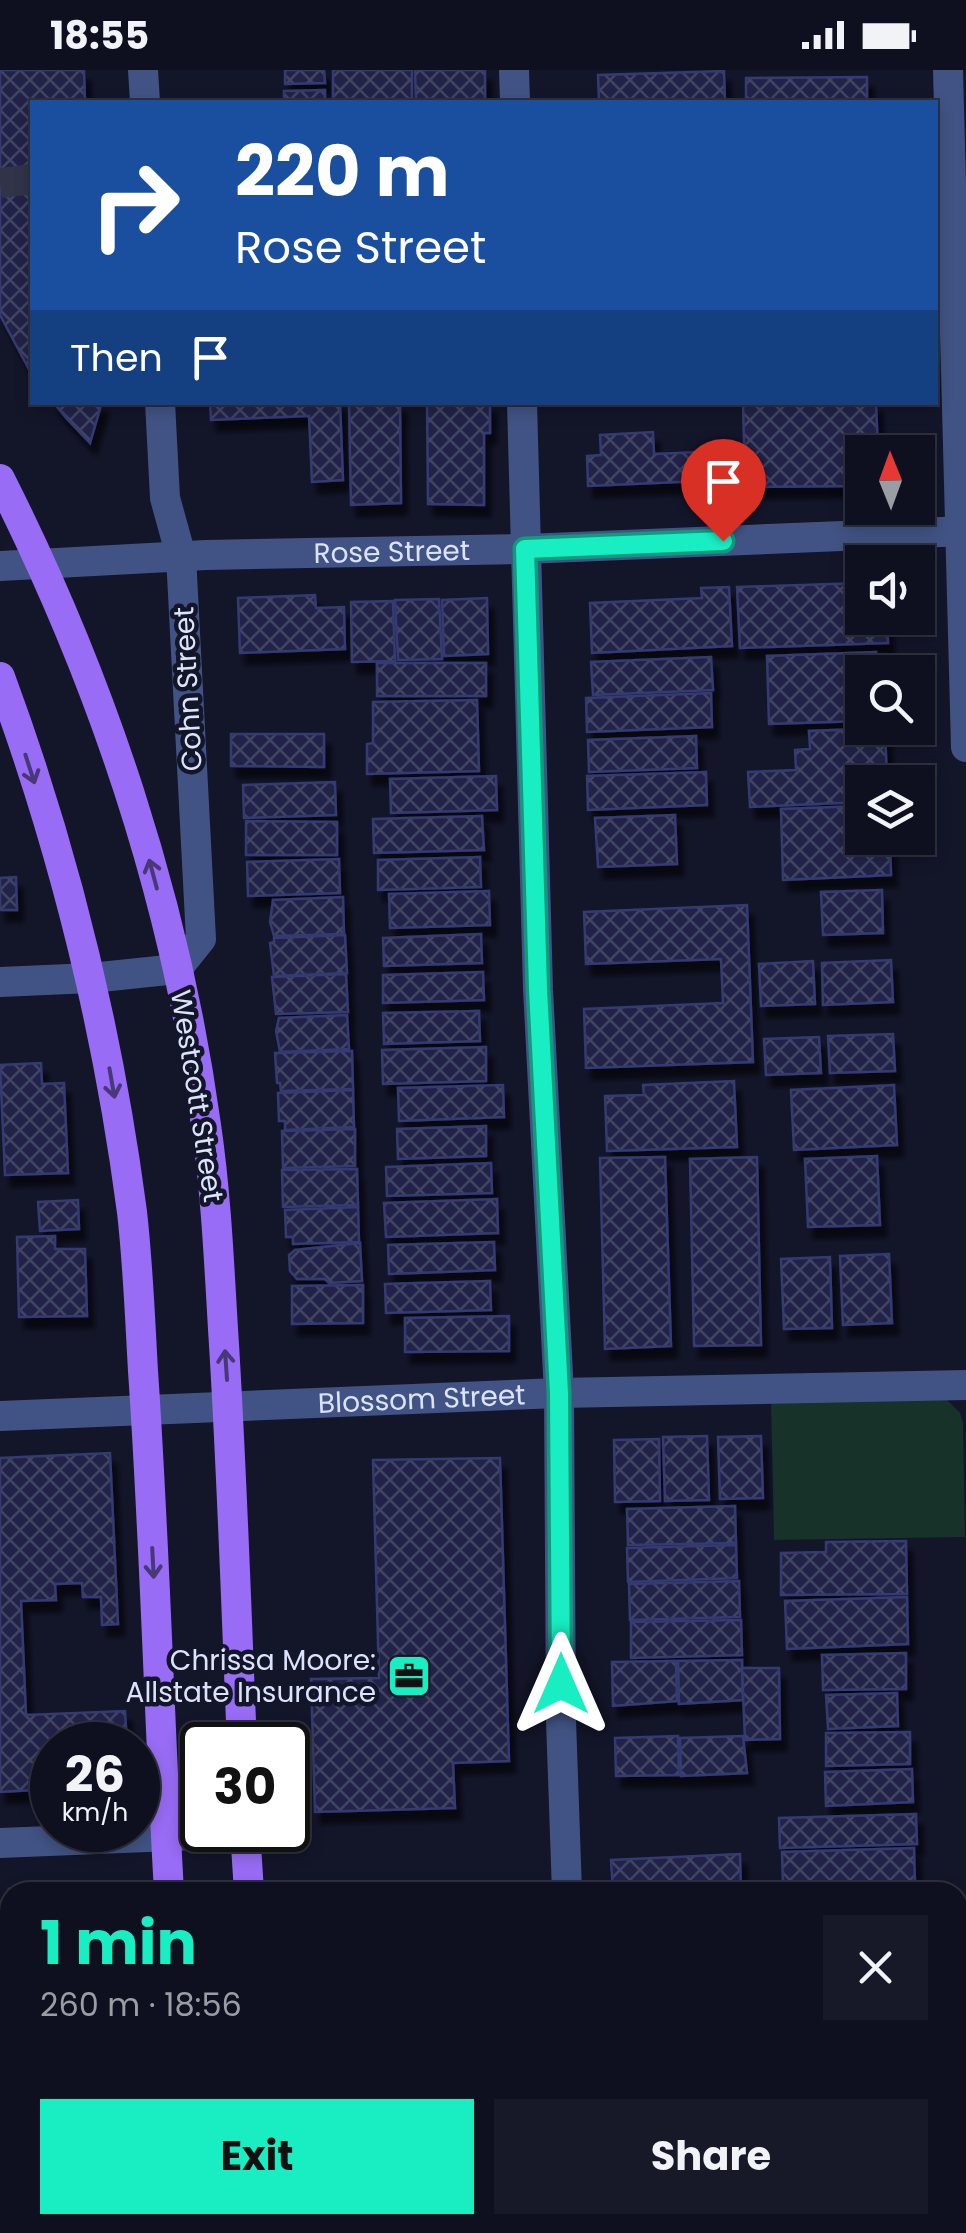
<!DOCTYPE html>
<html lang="en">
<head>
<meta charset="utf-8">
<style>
	:root { --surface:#0e101f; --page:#171928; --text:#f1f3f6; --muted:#9b9da4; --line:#2e303d; --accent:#18eec2 }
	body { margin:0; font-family:Poppins,sans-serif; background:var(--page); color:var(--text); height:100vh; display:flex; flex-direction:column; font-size:38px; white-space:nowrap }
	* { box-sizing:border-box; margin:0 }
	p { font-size:32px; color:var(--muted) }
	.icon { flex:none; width:55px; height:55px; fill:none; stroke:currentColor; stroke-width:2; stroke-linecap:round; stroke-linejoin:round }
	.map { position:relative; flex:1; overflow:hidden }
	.panel { position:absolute; left:0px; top:1812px; width:968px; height:352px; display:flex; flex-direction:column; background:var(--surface); border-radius:30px 30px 0 0; box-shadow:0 5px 15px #0003,0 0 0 2px var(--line) }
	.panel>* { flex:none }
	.hud { position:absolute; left:30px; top:30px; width:908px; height:305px; border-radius:0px; box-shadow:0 5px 15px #0003,0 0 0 2px var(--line); background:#1a4fa0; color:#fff; overflow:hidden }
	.needle { width:65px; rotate:359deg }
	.fabs { position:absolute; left:845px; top:365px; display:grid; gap:20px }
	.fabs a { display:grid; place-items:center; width:90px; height:90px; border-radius:0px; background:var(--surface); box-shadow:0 5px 15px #0003,0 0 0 2px var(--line); font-size:50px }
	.speed { position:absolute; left:30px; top:1652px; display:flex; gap:20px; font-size:50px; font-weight:700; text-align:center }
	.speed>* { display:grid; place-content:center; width:130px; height:130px; border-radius:50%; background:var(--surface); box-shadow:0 5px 15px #0003,0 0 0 2px var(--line); line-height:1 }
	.speed small { font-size:25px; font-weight:400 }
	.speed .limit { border:5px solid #111; border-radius:15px; background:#fff; color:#111 }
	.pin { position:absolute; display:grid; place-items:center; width:85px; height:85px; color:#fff; margin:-102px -42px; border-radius:50% 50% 50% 0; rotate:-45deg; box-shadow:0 0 10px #0007 }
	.pin .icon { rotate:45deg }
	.me { position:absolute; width:110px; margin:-55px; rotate:0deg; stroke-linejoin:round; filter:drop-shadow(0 0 8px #0008) }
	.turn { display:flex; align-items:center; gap:35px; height:210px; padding:0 40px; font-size:45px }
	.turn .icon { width:130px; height:130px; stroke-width:2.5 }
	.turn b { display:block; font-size:70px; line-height:85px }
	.then { display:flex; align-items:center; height:95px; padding:0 40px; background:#0003; gap:20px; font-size:38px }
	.round { display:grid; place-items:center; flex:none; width:105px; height:105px; border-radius:0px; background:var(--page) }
	.head { display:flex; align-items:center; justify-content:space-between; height:170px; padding:0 40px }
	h1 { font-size:60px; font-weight:700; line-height:75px; color:var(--accent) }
	.button { display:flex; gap:20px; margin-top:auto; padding:20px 40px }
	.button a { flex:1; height:115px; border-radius:0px; background:var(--accent); color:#111; font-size:40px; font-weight:700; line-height:115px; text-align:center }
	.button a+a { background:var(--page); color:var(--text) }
	.status { display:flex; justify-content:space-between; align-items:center; height:70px; padding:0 50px; background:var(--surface); direction:ltr }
	.status svg { height:28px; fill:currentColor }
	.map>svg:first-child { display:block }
	.grass { fill:#163229 }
	.building { fill:url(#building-cross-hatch); stroke:#343a72; stroke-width:2.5; filter:url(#shadow) }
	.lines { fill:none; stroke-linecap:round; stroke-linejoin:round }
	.minor-tunnel { stroke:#313449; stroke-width:30; stroke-dasharray:30 15; stroke-linecap:butt }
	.minor { stroke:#415384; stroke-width:30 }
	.major { stroke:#986cf4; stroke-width:30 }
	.oneway { stroke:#48387a }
	.route-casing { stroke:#109b7e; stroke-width:25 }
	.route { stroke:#18eec2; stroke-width:18 }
	.labels { text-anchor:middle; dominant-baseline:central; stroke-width:9; stroke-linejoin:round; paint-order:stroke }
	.street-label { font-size:28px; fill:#dde3fc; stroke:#131529 }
	.poi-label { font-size:28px; fill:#dde3fc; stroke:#131529; text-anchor:end }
</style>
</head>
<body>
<div class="status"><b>18:55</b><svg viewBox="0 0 49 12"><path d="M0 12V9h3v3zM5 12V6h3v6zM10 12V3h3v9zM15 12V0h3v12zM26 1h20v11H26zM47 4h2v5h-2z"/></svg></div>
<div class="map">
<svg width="966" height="2163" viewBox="0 0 966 2163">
	<defs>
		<pattern id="building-cross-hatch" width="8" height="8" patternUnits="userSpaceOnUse" patternTransform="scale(2.5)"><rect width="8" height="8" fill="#202448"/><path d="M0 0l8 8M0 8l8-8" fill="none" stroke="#404463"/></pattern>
		<filter id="shadow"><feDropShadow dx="6" dy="11" stdDeviation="2.5" flood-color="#0009"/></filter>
	</defs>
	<rect width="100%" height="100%" fill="#131529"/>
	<polygon class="grass" points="947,1330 960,1343 963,1353 965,1467 774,1470 771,1331"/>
	<g class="building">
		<polygon points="0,0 84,0 85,32 32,32 32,305 0,245"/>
		<polygon points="285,0 324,0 325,13 285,14"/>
		<rect x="333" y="0" width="79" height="32"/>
		<polygon points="415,0 485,0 485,32 416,32"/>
		<polygon points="724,1 725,32 599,32 598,5"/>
		<polygon points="867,7 867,32 746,32 746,8"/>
		<polygon points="325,20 325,32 284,32 284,21"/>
		<polygon points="53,332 102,332 90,373 67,349"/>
		<polygon points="210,332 340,332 343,410 312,412 309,346 211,350"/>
		<polygon points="349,332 400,332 401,433 351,435"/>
		<polygon points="427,332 490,332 490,363 484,363 484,435 428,434"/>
		<polygon points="743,332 876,332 878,382 862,382 862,416 745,417"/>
		<polygon points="653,362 654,384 699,382 701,411 588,416 587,386 601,385 600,365"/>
		<polygon points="862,513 862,548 887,548 888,573 740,578 737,517"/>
		<polygon points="729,517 732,576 592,583 590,533 702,528 701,518"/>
		<polygon points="315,525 316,538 344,537 345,579 240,583 238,528"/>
		<polygon points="487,528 488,584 444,586 442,530"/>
		<polygon points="439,529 442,589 398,590 395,530"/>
		<polygon points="393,531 395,591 352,592 351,532"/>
		<polygon points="876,582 877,602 862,602 862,651 769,654 767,586"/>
		<polygon points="711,587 713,620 593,625 591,592"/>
		<rect x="377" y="593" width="109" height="33"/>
		<polygon points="711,623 712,657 587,662 586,628"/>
		<polygon points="477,630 479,701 367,704 367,674 373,673 373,632"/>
		<polygon points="885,658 887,712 862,712 862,732 750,737 748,702 796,700 795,680 810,679 809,661"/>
		<polygon points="231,664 324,664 324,697 231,696"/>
		<polygon points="696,666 697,698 589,702 588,670"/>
		<polygon points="706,702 707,735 588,740 587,706"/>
		<polygon points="496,706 497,740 391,743 390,709"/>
		<polygon points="335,712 336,745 244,748 243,715"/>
		<polygon points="862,736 862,768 890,768 891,805 783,810 781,739"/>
		<polygon points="675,745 677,794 598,797 595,748"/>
		<polygon points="482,746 484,780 374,783 373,749"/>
		<polygon points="246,751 337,752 337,785 246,785"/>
		<polygon points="480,787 481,817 378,820 378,790"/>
		<polygon points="339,789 340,823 248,826 247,792"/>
		<polygon points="16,807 17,840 0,840 0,808"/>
		<polygon points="882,820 883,863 823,865 821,822"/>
		<polygon points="489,821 490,855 390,858 389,824"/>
		<polygon points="343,827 344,864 274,866 270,852 273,830"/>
		<polygon points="747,835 753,992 586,998 584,939 723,933 721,889 586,894 584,842"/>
		<polygon points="481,864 482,893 384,896 383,868"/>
		<polygon points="345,865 347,903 274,906 270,873 274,872 274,868"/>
		<polygon points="891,890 893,932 823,935 822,893"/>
		<polygon points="813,891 815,934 761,936 759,894"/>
		<polygon points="483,902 484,930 383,933 383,905"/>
		<polygon points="346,904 348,942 276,944 272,907"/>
		<polygon points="479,941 480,971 384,974 383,943"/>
		<polygon points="347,945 349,979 280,982 276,961 279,948"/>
		<polygon points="893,964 895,1001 830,1003 828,966"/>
		<polygon points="819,967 821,1003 766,1005 764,969"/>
		<polygon points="486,977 486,1011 383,1014 382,980"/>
		<polygon points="352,981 353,1019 281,1021 280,1013 277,1013 275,983"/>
		<polygon points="41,993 42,1014 64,1013 68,1103 5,1105 0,995"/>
		<polygon points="734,1011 737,1077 607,1081 605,1026 644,1025 643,1015"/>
		<polygon points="503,1015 504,1047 399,1051 398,1018"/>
		<polygon points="894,1015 897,1075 794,1080 791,1020"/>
		<polygon points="353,1020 354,1057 285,1060 285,1051 279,1051 278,1023"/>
		<polygon points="486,1056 486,1086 398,1089 397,1059"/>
		<polygon points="355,1059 355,1096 283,1098 282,1061"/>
		<polygon points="877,1086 880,1155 808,1157 805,1089"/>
		<polygon points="665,1087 671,1276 605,1279 600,1088"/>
		<polygon points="757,1087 761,1275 694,1276 690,1089"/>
		<polygon points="491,1093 492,1123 387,1126 386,1097"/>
		<polygon points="357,1099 358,1135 283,1137 282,1100"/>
		<polygon points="497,1129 498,1163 386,1167 384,1133"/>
		<polygon points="78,1130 79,1159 40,1161 38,1132"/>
		<polygon points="358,1137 359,1172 293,1174 293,1167 286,1167 285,1140"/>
		<polygon points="55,1166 55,1179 85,1179 87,1246 19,1247 17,1167"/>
		<polygon points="494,1172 495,1200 389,1204 388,1175"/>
		<polygon points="360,1173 362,1211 329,1213 325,1209 297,1209 290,1201 289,1185 295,1180"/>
		<polygon points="889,1184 892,1253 843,1255 840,1186"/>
		<polygon points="830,1187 832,1258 784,1259 781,1189"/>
		<polygon points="490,1211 491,1240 386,1243 385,1214"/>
		<polygon points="363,1215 363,1253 292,1254 292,1216"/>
		<polygon points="509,1246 509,1281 405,1282 405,1248"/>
		<polygon points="707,1366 709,1430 665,1431 663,1367"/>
		<polygon points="761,1366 763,1428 720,1429 718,1367"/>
		<polygon points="659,1369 660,1431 615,1432 614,1370"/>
		<polygon points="110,1383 118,1554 102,1555 101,1527 83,1527 82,1513 55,1514 56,1530 21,1531 26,1645 125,1641 127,1675 52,1675 52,1719 0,1722 0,1388"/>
		<polygon points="500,1388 509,1691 453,1693 455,1738 315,1742 311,1609 379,1608 373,1390"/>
		<polygon points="735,1436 736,1473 628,1475 627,1439"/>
		<polygon points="906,1471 907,1524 781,1525 781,1483 826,1482 826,1472"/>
		<polygon points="736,1475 737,1508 628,1512 627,1478"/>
		<polygon points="739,1511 740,1547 630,1550 629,1514"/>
		<polygon points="907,1527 908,1574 787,1579 785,1531"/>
		<polygon points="741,1550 742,1585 631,1588 631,1552"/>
		<polygon points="906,1583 906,1619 823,1620 822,1585"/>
		<polygon points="742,1590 743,1630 679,1634 678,1591"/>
		<polygon points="676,1591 677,1631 613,1636 612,1592"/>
		<polygon points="742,1598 779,1598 780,1669 745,1670"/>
		<polygon points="897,1623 898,1656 828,1659 826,1625"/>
		<polygon points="910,1662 910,1694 826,1696 826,1663"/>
		<polygon points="678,1666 679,1705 616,1706 615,1668"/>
		<polygon points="743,1666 747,1703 681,1706 680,1668"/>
		<polygon points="912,1699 913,1732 826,1736 825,1702"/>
		<polygon points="916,1744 917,1774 780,1778 779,1748"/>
		<polygon points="914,1778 915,1812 783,1816 782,1782"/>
		<polygon points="740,1784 741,1822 613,1822 611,1790"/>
		<polygon points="71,1816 71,1822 10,1822 10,1832 9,1819"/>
		<polygon points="912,1818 912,1822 804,1822 803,1821"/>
		<polygon points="10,2072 10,2155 19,2155 12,2163 0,2163 0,2084"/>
	</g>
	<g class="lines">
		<polyline class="minor-tunnel" points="0,113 32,109"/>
		<g class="minor">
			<polyline points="143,0 145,32"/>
			<polyline points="514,0 515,32"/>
			<polyline points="948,0 966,677"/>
			<polyline points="522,332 538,919 559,1323 561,1650 567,1822"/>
			<path id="s1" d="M0,496L206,485L525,479L966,461"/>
			<polyline points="0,912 91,908 177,899 201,869 181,486 165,428 160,332"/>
			<path id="s2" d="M0,1346L559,1323L966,1315"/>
			<polyline points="0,1773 245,1763"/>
			<polyline points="578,2155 579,2163"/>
			<polyline points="837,2163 966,2158"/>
		</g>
		<g class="major">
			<path d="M0,409C102,611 175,830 206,1055C216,1123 219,1191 223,1259C232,1398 236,1536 242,1675"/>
			<path d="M0,607C64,780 108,959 132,1142C138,1194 140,1248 143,1301C155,1474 159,1649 169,1822"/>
			<polyline points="245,1760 249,1822"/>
			<polyline points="186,2155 186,2163"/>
			<polyline points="269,2155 269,2163"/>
		</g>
	</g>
	<defs><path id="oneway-shaft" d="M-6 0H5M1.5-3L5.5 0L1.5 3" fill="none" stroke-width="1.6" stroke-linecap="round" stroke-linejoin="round" transform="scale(2.5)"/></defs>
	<g class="oneway">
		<use href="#oneway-shaft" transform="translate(30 699) rotate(72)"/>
		<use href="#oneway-shaft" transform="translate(153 804) rotate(-105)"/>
		<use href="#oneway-shaft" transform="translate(112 1013) rotate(80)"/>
		<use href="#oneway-shaft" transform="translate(226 1295) rotate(-94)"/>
		<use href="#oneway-shaft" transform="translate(153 1493) rotate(87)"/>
	</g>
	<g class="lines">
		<g class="route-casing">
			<polyline id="route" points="561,1614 559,1323 538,919 525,479 723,471"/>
		</g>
		<use href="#route" class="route"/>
	</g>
	<defs>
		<g id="office-square" transform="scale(2.25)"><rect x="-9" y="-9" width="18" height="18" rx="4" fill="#18eec2" stroke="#131529"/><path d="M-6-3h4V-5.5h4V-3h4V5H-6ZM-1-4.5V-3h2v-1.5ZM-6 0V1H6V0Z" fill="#111"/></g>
	</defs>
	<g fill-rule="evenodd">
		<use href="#office-square" x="409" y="1606"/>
	</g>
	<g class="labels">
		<g class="street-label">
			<text stroke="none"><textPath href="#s1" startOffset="392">Rose Street</textPath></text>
			<text transform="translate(188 619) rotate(-93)">Cohn Street</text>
			<text transform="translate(197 1026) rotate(81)">Westcott Street</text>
			<text stroke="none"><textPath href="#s2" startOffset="422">Blossom Street</textPath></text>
		</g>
		<g class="poi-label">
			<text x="376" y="1590">Chrissa Moore:<tspan x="376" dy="32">Allstate Insurance</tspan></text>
		</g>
	</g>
</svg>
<div class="fabs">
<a><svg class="needle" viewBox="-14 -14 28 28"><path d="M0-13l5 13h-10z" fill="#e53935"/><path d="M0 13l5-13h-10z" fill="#9b9da4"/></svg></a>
<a><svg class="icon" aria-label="sound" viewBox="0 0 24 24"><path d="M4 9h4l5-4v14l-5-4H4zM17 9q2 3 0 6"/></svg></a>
<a><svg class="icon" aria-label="search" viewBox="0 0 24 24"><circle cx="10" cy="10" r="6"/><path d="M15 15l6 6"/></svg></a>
<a><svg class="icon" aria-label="layers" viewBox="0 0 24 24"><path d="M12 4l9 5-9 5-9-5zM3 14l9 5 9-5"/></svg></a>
</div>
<div class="speed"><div>26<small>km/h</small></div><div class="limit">30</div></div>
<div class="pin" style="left:723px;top:471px;background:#d93025"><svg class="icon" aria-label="arrive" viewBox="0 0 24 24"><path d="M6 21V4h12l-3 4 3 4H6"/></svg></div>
<svg class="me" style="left:561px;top:1614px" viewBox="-20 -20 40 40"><path d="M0-17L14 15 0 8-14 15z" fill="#18eec2" stroke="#fff" stroke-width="4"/></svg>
<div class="hud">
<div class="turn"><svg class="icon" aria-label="right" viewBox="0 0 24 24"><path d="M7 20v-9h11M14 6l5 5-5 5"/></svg><div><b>220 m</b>Rose Street</div></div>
<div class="then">Then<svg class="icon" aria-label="arrive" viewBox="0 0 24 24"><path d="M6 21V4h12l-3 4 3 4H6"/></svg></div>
</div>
<section class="panel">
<div class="head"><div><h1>1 min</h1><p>260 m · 18:56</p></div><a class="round"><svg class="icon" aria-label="close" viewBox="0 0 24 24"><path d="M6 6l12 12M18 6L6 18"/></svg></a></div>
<div class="button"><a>Exit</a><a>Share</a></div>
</section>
</div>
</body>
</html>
